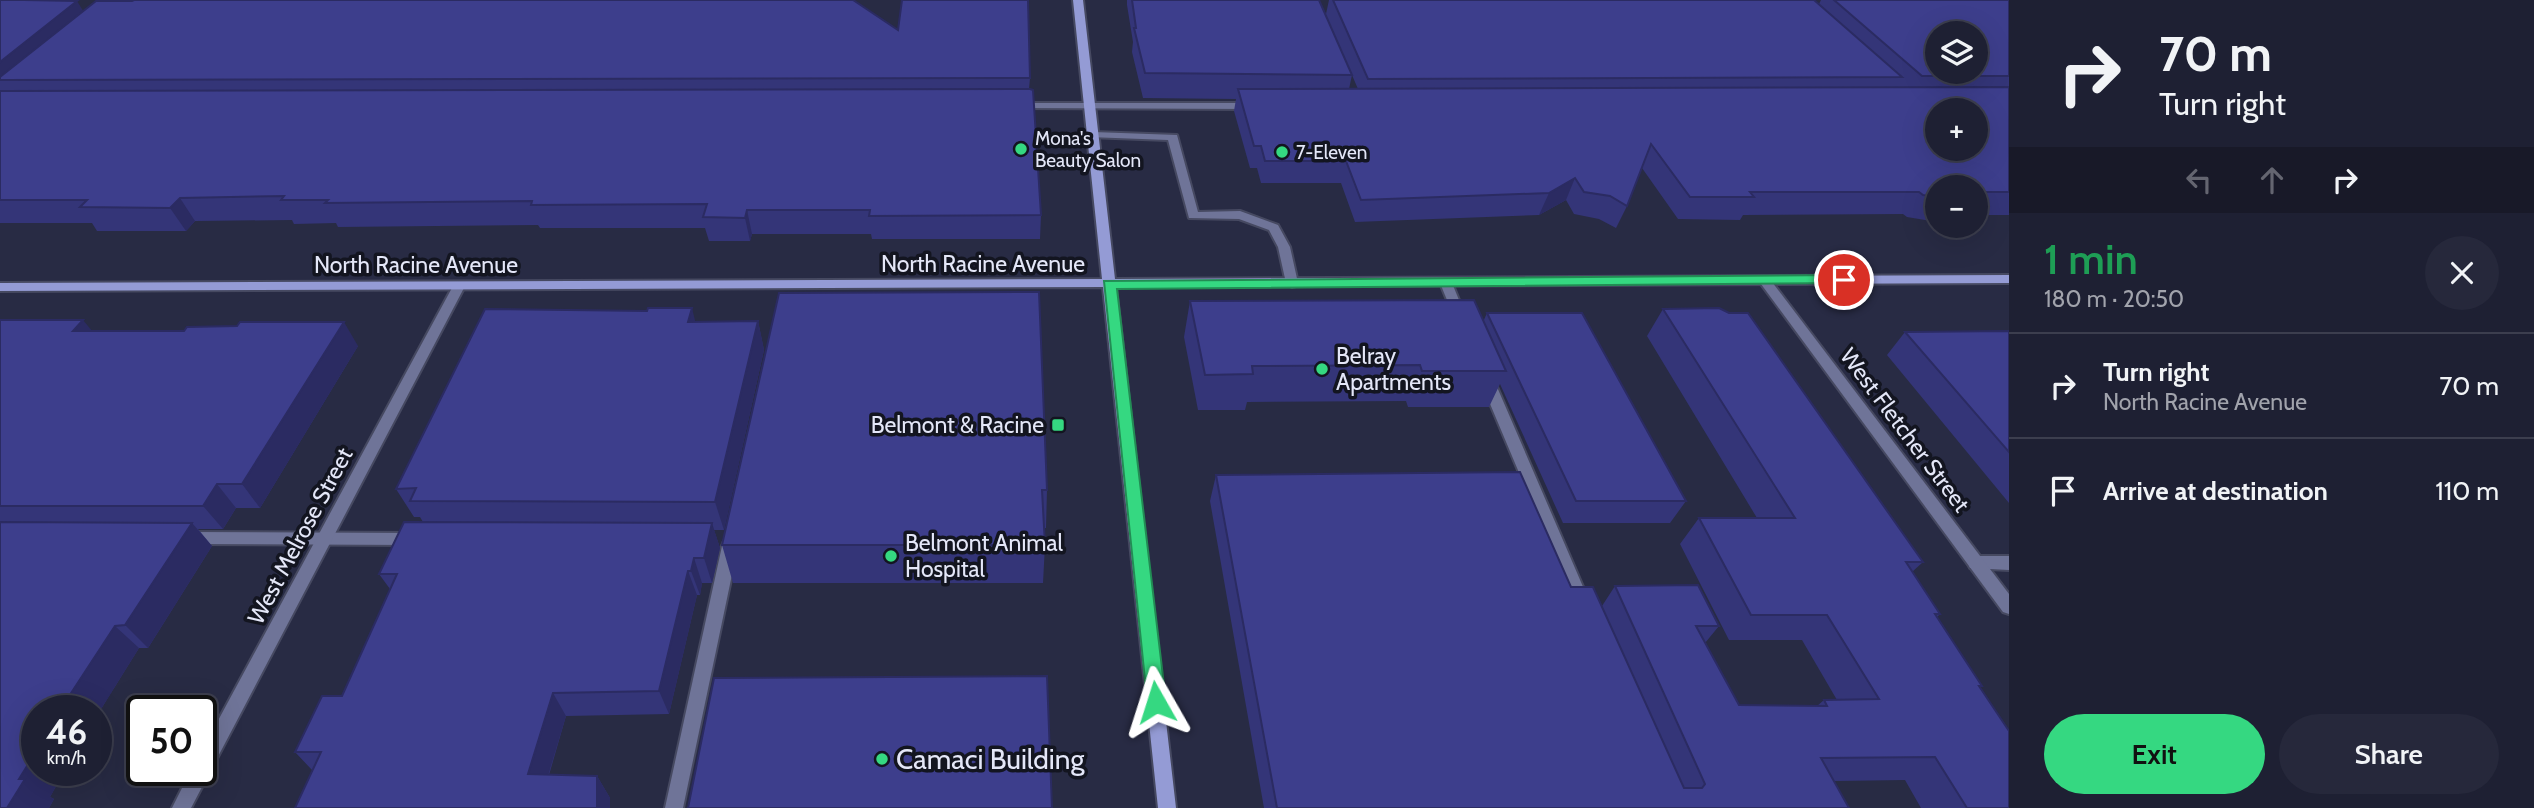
<!DOCTYPE html>
<html lang="en">
<head>
<meta charset="utf-8">
<style>
	:root { --surface:#1e2033; --page:#26283b; --text:#f1f3f6; --muted:#a1a3ac; --line:#3c3e4e; --accent:#35d881 }
	body { margin:0; font-family:Cabin,sans-serif; background:var(--page); color:var(--text); height:100vh; display:flex; flex-direction:column; font-size:26px; white-space:nowrap }
	* { box-sizing:border-box; margin:0 }
	p { font-size:23px; color:var(--muted) }
	.icon { flex:none; width:38px; height:38px; fill:none; stroke:currentColor; stroke-width:2; stroke-linecap:round; stroke-linejoin:round }
	.map { position:relative; flex:1; overflow:hidden }
	.sheet { display:flex; flex-direction:column; background:var(--surface); width:525px }
	.sheet>* { flex:none }
	.hud { background:#1e2033; color:var(--text); overflow:hidden }
	.tools { position:absolute; left:1925px; top:21px; display:grid; gap:14px }
	.tools a { display:grid; place-items:center; width:63px; height:63px; border-radius:50%; background:var(--surface); box-shadow:0 7px 28px #0002,0 0 0 2px var(--line); font-size:35px }
	.speed { position:absolute; left:21px; top:695px; display:flex; gap:14px; font-size:35px; font-weight:700; text-align:center }
	.speed>* { display:grid; place-content:center; width:91px; height:91px; border-radius:50%; background:var(--surface); box-shadow:0 7px 28px #0002,0 0 0 2px var(--line); line-height:1 }
	.speed small { font-size:18px; font-weight:400 }
	.speed .limit { border:4px solid #111; border-radius:10px; background:#fff; color:#111 }
	.pin { position:absolute; display:grid; place-items:center; width:60px; height:60px; color:#fff; margin:-30px; border:4px solid #fff; border-radius:50%; box-shadow:0 2px 7px #0007 }
	.me { position:absolute; width:77px; margin:-38px; rotate:354deg; stroke-linejoin:round; filter:drop-shadow(0 0 5px #0008) }
	.turn { display:flex; align-items:center; gap:24px; height:147px; padding:0 35px; font-size:32px }
	.turn .icon { width:91px; height:91px; stroke-width:2.5 }
	.turn b { display:block; font-size:49px; line-height:60px }
	.lanes { display:flex; align-items:center; height:66px; padding:0 35px; background:#0003; justify-content:center; gap:35px; direction:ltr }
	.lanes .off { opacity:.35 }
	.round { display:grid; place-items:center; flex:none; width:74px; height:74px; border-radius:37px; background:var(--page) }
	.head { display:flex; align-items:center; justify-content:space-between; height:119px; padding:0 35px }
	h1 { font-size:42px; font-weight:600; line-height:52px; color:#1e9e55 }
	.action { display:flex; gap:14px; margin-top:auto; padding:14px 35px }
	.action a { flex:1; height:80px; border-radius:42px; background:var(--accent); color:#111; font-size:28px; font-weight:600; line-height:80px; text-align:center }
	.action a+a { background:var(--page); color:var(--text) }
	ul { padding:0; list-style:none }
	li { display:flex; align-items:center; gap:21px; height:105px; padding:0 35px; border-top:2px solid var(--line) }
	li div { flex:1 }
	li b { display:block; font-size:26px }
	li em { font-style:normal }
	main { display:flex; flex:1; min-height:0 }
	.map>svg:first-child { display:block }
	.lines { fill:none; stroke-linecap:round; stroke-linejoin:round }
	.lane-casing { stroke:#464961; stroke-width:4 }
	.street-casing { stroke:#464961; stroke-width:4 }
	.secondary-casing { stroke:#464961; stroke-width:4 }
	.lane { fill:#6f7498; fill-rule:evenodd }
	.street { fill:#6f7498; fill-rule:evenodd }
	.secondary { fill:#949bd5; fill-rule:evenodd }
	.wall { fill:#343578; fill-rule:evenodd }
	.shaded-wall { fill:#2b2b62 }
	.building { fill:#3d3e8c; stroke:#2b2b62; stroke-width:2; fill-rule:evenodd }
	.route { fill:#35d881; stroke:#228c54; stroke-width:2 }
	.poi-dot { fill:#35d881; stroke:#131520; stroke-width:2.5 }
	.labels { text-anchor:middle; dominant-baseline:central; stroke-width:7; stroke-linejoin:round; paint-order:stroke }
	.far-poi-label { font-size:19px; fill:#e4e7f8; stroke:#131520; text-anchor:start }
	.street-label { font-size:23px; fill:#e4e7f8; stroke:#131520 }
	.poi-label { font-size:23px; fill:#e4e7f8; stroke:#131520; text-anchor:start }
	.near-poi-label { font-size:28px; fill:#e4e7f8; stroke:#131520; text-anchor:start }
</style>
</head>
<body>
<main>
<div class="map">
<svg width="2009" height="808" viewBox="0 0 2009 808">
	<rect width="100%" height="100%" fill="#282b44"/>
	<g class="lines">
		<g class="lane-casing">
			<g id="lane">
				<polygon points="1016,103 1252,103 1257,106 1252,109 1012,108 1012,104"/>
				<polygon points="1093,132 1177,135 1198,212 1240,211 1278,225 1290,247 1298,283 1296,286 1292,287 1286,283 1278,247 1269,230 1239,219 1189,218 1168,140 1089,137 1089,133"/>
				<polygon points="1446,279 1452,283 1466,317 1465,320 1460,321 1454,317 1440,283"/>
				<polygon points="1487,375 1494,380 1590,603 1588,608 1582,610 1576,608 1574,603 1480,380"/>
				<polygon points="187,532 415,533 421,535 423,539 421,543 415,545 187,544 181,542 179,538 181,534"/>
				<polygon points="730,540 736,541 738,546 683,808 665,808 722,546 724,541"/>
				<polygon points="1976,556 2009,556 2009,570 1970,568 1968,563 1970,558"/>
			</g>
		</g>
		<g class="street-casing">
			<g id="street">
				<polygon points="1765,277 1769,278 2009,594 2009,614 2003,612 1761,284 1759,281 1761,278"/>
				<polygon points="459,282 465,286 191,808 172,808 191,770 201,770 201,752 453,286"/>
			</g>
		</g>
		<g class="secondary-casing">
			<polygon id="secondary" points="1073,0 1083,0 1115,279 2009,275 2009,283 1116,287 1176,808 1158,808 1103,287 0,291 0,283 1102,279"/>
		</g>
		<use href="#lane" class="lane"/>
		<use href="#street" class="street"/>
		<use href="#secondary" class="secondary"/>
	</g>
	<g class="wall">
		<polygon points="0,0 83,11 132,1 898,30 1030,78 1029,89 1041,215 1040,239 872,239 871,234 752,234 750,241 709,241 705,228 540,228 538,225 338,227 336,223 294,224 292,220 195,221 186,231 97,231 92,223 0,223"/>
		<path d="M1127,0H1319L1326,14L1329,0H1814L1819,4L1821,0H2009V215H1976V187H1937V222L1907,217L1903,214L1743,215L1740,220L1678,219L1642,168L1627,206L1616,228L1599,219L1574,214L1566,200L1539,215L1355,222L1341,183H1261L1257,168H1250L1234,111L1236,99L1143,98L1132,52L1133,42L1127,5ZM1352,75L1358,89H1349Z"/>
		<polygon points="779,293 1047,490 1046,528 1044,528 1045,545 1043,583 733,583 722,545"/>
		<polygon points="1190,301 1483,322 1487,313 1686,501 1670,523 1563,523 1500,384 1489,407 1408,407 1406,401 1247,402 1245,410 1198,410 1184,337"/>
		<polygon points="1663,309 1923,562 1912,572 1940,614 1937,617 1982,686 1980,688 2009,808 1921,808 1905,780 1834,781 1849,808 1264,808 1210,501 1216,475 1571,587 1602,606 1615,586 1719,626 1705,643 1739,705 1817,706 1824,700 1837,700 1802,640 1729,640 1680,544 1699,518 1757,518 1647,336"/>
		<polygon points="0,320 92,331 358,346 260,508 236,508 223,529 198,529 212,546 148,648 139,648 96,717 96,710 37,770 65,770 50,797 54,799 49,808 0,808"/>
		<polygon points="758,321 764,350 724,530 714,530 720,548 712,583 702,583 700,595 697,595 669,714 566,716 549,775 597,776 610,798 312,770 295,752 342,696 390,589 379,574 423,522 420,517 414,517 396,489 695,322"/>
		<polygon points="2009,331 2009,503 1887,355 1905,332"/>
	</g>
	<g class="shaded-wall">
		<polygon points="77,1 90,22 0,80 0,62"/>
		<polygon points="1575,178 1566,200 1539,215 1549,193"/>
		<polygon points="180,198 195,221 186,231 170,208"/>
		<polygon points="747,210 752,234 750,241 745,218"/>
		<polygon points="692,308 699,337 688,322"/>
		<polygon points="83,320 102,343 73,331"/>
		<polygon points="758,321 764,350 724,530 715,502"/>
		<polygon points="344,322 358,346 260,508 242,484"/>
		<polygon points="217,484 236,508 223,529 203,506"/>
		<polygon points="192,523 212,546 148,648 125,625"/>
		<polygon points="712,523 720,548 712,583 704,558"/>
		<polygon points="694,558 702,583 700,595 691,571"/>
		<polygon points="688,571 697,595 669,714 659,691"/>
		<polygon points="115,626 139,648 96,717 96,710 60,710"/>
		<polygon points="553,693 566,716 542,796 528,774"/>
		<polygon points="37,750 37,770 65,770 50,797 54,799 49,808 7,808 19,779"/>
		<polygon points="597,776 610,798 610,808 597,808"/>
	</g>
	<g class="building">
		<polygon points="0,0 24,0 77,1 0,62"/>
		<polygon points="134,0 853,0 898,30 902,0 1028,0 1030,78 0,80 0,77 96,1 132,1"/>
		<polygon points="1132,0 1319,0 1352,75 1145,73 1134,28 1136,28"/>
		<polygon points="1333,0 1814,0 1902,77 1368,79"/>
		<path d="M1834,0H2009V76H1922ZM1937,33H1976V72H1937Z"/>
		<path d="M2009,87V192H1976V187H1937V197L1923,195L1919,192H1750L1754,197H1690L1651,144L1627,206L1610,196L1584,192L1575,178L1549,193L1361,200L1346,161H1265L1261,146H1254L1238,89ZM1937,110H1976V149H1937Z"/>
		<polygon points="1030,89 1033,90 1041,215 869,216 870,210 747,210 745,218 703,217 707,204 531,205 532,201 325,203 328,200 281,200 284,196 180,198 170,208 80,207 87,200 0,200 0,91"/>
		<polygon points="1039,292 1047,490 1042,490 1045,545 722,545 779,293"/>
		<polygon points="1474,300 1506,371 1422,371 1420,365 1252,366 1253,374 1205,375 1190,301"/>
		<polygon points="648,308 692,308 688,322 758,321 715,502 410,501 416,488 396,489 485,309 647,311"/>
		<polygon points="1719,308 1729,313 1748,313 1923,562 1906,562 1940,614 1935,614 1982,686 1979,686 2009,731 2009,808 1967,808 1935,757 1821,758 1849,808 1277,808 1216,475 1520,472 1571,587 1593,587 1684,788 1702,788 1705,784 1615,586 1698,585 1719,626 1696,626 1739,705 1827,706 1824,700 1879,699 1827,615 1751,615 1699,518 1795,518 1663,309"/>
		<polygon points="1487,313 1582,313 1686,501 1576,501"/>
		<polygon points="0,320 83,320 73,331 184,331 187,327 237,326 240,322 344,322 242,484 217,484 203,506 0,506"/>
		<polygon points="2009,331 2009,452 1905,332"/>
		<polygon points="0,522 192,523 125,625 115,626 60,710 37,710 37,750 19,779 25,779 7,808 0,808"/>
		<polygon points="404,522 712,523 704,558 694,558 691,571 688,571 659,691 553,693 528,774 597,776 597,808 295,808 321,752 295,752 322,696 342,696 397,574 379,574"/>
		<polygon points="1047,676 1052,808 688,808 714,678"/>
	</g>
	<polygon class="route" points="1844,275 1849,277 1849,283 1117,289 1166,702 1163,709 1156,711 1148,709 1104,281"/>
	<g class="poi-dot">
		<circle cx="1021" cy="149" r="7"/>
		<circle cx="1282" cy="152" r="7"/>
		<circle cx="1322" cy="369" r="7"/>
		<rect x="1051" y="418" width="14" height="14" rx="3.5"/>
		<circle cx="891" cy="556" r="7"/>
		<circle cx="882" cy="759" r="7"/>
	</g>
	<g class="labels">
		<g class="far-poi-label">
			<text x="1035" y="138">Mona's<tspan x="1035" dy="22">Beauty Salon</tspan></text>
			<text x="1296" y="152">7-Eleven</text>
		</g>
		<g class="street-label">
			<text x="983" y="264">North Racine Avenue</text>
			<text x="416" y="265">North Racine Avenue</text>
			<text transform="translate(1905 430) rotate(53)">West Fletcher Street</text>
			<text transform="translate(300 536) rotate(-62)">West Melrose Street</text>
		</g>
		<g class="poi-label">
			<text x="1336" y="356">Belray<tspan x="1336" dy="26">Apartments</tspan></text>
			<text x="1044" y="425" text-anchor="end">Belmont &amp; Racine</text>
			<text x="905" y="543">Belmont Animal<tspan x="905" dy="26">Hospital</tspan></text>
		</g>
		<g class="near-poi-label">
			<text x="896" y="759">Camaci Building</text>
		</g>
	</g>
</svg>
<div class="tools">
<a><svg class="icon" aria-label="layers" viewBox="0 0 24 24"><path d="M12 4l9 5-9 5-9-5zM3 14l9 5 9-5"/></svg></a>
<a>+</a>
<a>−</a>
</div>
<div class="speed"><div>46<small>km/h</small></div><div class="limit">50</div></div>
<div class="pin" style="left:1844px;top:280px;background:#d93025"><svg class="icon" aria-label="arrive" viewBox="0 0 24 24"><path d="M6 21V4h12l-3 4 3 4H6"/></svg></div>
<svg class="me" style="left:1156px;top:702px" viewBox="-20 -20 40 40"><path d="M0-17L14 15 0 8-14 15z" fill="#35d881" stroke="#fff" stroke-width="4"/></svg>
</div>
<section class="sheet">
<div class="hud">
<div class="turn"><svg class="icon" aria-label="right" viewBox="0 0 24 24"><path d="M7 20v-9h11M14 6l5 5-5 5"/></svg><div><b>70 m</b>Turn right</div></div>
<div class="lanes"><svg class="icon off" aria-label="left" viewBox="0 0 24 24"><path d="M17 20v-9H6M10 6l-5 5 5 5"/></svg><svg class="icon off" aria-label="ahead" viewBox="0 0 24 24"><path d="M12 20V5M6 11l6-6 6 6"/></svg><svg class="icon" aria-label="right" viewBox="0 0 24 24"><path d="M7 20v-9h11M14 6l5 5-5 5"/></svg></div>
</div>
<div class="head"><div><h1>1 min</h1><p>180 m · 20:50</p></div><a class="round"><svg class="icon" aria-label="close" viewBox="0 0 24 24"><path d="M6 6l12 12M18 6L6 18"/></svg></a></div>
<ul>
<li><svg class="icon" aria-label="right" viewBox="0 0 24 24"><path d="M7 20v-9h11M14 6l5 5-5 5"/></svg><div><b>Turn right</b><p>North Racine Avenue</p></div><em>70 m</em></li>
<li><svg class="icon" aria-label="arrive" viewBox="0 0 24 24"><path d="M6 21V4h12l-3 4 3 4H6"/></svg><div><b>Arrive at destination</b></div><em>110 m</em></li>
</ul>
<div class="action"><a>Exit</a><a>Share</a></div>
</section>
</main>
</body>
</html>
